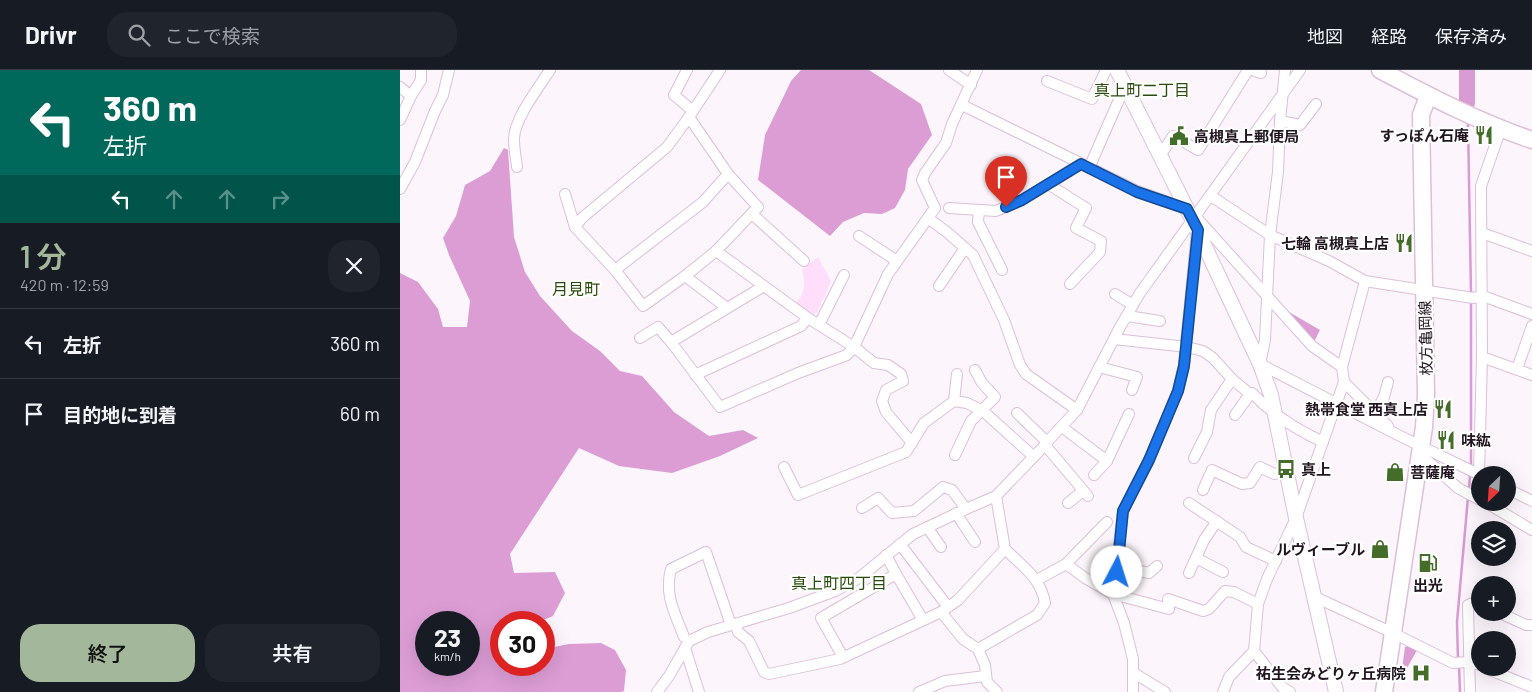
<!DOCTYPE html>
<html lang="ja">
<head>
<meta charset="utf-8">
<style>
	:root { --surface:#171b24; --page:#20242c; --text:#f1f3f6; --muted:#9ea1a6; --line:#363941; --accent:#a3b79a }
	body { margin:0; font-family:Barlow,"Noto Sans JP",sans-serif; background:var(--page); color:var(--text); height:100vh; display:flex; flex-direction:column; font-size:19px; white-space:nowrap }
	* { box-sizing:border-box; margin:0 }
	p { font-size:16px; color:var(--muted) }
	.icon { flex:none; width:28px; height:28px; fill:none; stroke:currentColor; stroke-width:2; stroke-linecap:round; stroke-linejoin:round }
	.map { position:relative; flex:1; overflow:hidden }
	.side { display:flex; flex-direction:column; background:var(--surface); width:400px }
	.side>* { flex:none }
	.top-card { background:#00695c; color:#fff; overflow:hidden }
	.needle { width:32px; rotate:205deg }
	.controls { position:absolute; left:1071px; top:396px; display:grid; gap:10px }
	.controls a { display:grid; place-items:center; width:45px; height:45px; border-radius:50%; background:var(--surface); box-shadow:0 5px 20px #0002; font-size:25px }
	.speed { position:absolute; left:15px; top:541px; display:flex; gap:10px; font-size:25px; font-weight:700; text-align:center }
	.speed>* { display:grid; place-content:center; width:65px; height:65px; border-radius:50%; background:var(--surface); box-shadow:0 5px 20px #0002; line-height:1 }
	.speed small { font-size:12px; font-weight:400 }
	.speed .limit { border:8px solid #d22; background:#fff; color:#111 }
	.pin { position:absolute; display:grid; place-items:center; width:42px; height:42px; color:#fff; margin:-51px -21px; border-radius:50% 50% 50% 0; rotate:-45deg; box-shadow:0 0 5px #0007 }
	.pin .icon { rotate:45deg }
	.me { position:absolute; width:55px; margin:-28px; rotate:5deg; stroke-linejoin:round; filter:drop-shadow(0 0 4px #0008) }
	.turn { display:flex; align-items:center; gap:18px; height:105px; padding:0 20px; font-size:22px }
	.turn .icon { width:65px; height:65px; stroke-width:2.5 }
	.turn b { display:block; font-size:35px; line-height:42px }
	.lanes { display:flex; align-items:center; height:48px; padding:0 20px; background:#0003; justify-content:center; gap:25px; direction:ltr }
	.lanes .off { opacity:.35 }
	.round { display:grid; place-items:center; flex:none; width:52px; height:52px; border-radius:20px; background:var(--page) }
	.summary { display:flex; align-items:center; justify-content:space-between; height:85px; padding:0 20px }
	h1 { font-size:30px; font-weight:600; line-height:38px; color:var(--accent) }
	.cta { display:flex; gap:10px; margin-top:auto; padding:10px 20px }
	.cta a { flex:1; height:58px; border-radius:20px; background:var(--accent); color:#111; font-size:20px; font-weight:600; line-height:58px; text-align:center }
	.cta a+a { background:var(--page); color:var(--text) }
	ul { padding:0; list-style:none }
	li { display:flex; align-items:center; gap:15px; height:70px; padding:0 20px; border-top:1px solid var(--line) }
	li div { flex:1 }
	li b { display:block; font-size:19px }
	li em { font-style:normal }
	header { display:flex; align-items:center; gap:30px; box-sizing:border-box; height:70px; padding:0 25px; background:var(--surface); border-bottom:1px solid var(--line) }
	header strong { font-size:24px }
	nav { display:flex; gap:28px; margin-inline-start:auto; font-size:18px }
	.search { width:350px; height:45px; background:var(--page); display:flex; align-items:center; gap:12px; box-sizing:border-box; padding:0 18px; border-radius:20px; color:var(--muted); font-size:19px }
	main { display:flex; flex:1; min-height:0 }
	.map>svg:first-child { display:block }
	.green { fill:#ffdefb }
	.forest { fill:#dc9dd5; fill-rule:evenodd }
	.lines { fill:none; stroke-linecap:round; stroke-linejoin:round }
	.stream { stroke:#d99bd3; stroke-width:2.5 }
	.river { stroke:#d99bd3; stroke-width:16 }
	.minor-casing { stroke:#ddbfda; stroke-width:12 }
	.tertiary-casing { stroke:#ddbfda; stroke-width:16 }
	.primary-casing { stroke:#ddbfda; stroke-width:19 }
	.minor { stroke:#fff; stroke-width:10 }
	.tertiary { stroke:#fff; stroke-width:14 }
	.primary { stroke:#fff; stroke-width:16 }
	.route-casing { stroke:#114b97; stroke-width:12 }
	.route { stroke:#1a73e8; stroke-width:9 }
	.labels { text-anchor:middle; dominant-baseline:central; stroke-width:4.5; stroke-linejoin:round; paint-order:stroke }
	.poi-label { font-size:15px; font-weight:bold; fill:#211620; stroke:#fff; text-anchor:end }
	.street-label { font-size:15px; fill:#211620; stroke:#fff }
	.neighbourhood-label { font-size:16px; fill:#294d0d; stroke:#fff }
</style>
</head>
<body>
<header>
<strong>Drivr</strong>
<div class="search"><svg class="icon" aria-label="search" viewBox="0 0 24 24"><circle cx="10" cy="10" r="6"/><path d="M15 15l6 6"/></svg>ここで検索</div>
<nav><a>地図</a><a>経路</a><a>保存済み</a></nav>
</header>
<main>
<section class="side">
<div class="top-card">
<div class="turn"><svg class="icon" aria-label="left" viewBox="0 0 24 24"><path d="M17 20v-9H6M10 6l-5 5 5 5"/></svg><div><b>360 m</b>左折</div></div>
<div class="lanes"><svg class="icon" aria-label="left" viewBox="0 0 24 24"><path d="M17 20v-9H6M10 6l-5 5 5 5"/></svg><svg class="icon off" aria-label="ahead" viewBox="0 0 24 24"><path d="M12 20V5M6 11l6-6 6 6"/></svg><svg class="icon off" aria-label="ahead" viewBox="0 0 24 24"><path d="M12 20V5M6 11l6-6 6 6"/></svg><svg class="icon off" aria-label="right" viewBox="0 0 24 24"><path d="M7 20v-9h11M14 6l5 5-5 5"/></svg></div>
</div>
<div class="summary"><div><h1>1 分</h1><p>420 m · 12:59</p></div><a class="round"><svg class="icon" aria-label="close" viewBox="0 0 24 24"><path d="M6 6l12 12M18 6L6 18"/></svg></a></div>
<ul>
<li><svg class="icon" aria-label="left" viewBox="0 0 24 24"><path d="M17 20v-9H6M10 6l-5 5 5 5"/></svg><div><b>左折</b></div><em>360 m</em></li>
<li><svg class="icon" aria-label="arrive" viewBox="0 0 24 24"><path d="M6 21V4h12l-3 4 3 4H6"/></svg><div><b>目的地に到着</b></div><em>60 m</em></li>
</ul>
<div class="cta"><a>終了</a><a>共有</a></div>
</section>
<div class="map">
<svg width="1132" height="622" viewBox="0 0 1132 622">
	<rect width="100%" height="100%" fill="#fcf5fb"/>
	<path class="green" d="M418,187L431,211L417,243L412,245L396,234C405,222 406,215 402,200Z"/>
	<g class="forest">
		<polygon points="401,0 469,0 521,34 532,65 508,99 505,120 495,138 482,144 464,143 443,152 430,166 358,110 365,65 391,11"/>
		<path d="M104,78L108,80L114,167L125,202L140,226L172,261L200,281L220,301L242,306L274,342L309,366L343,360L358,368L320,386L272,403L219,396L179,378L110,484L114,503L155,502L165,523L153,546L139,552H101V595H144V579L169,574L201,573L215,580L226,600L224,621L221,622H0V203L18,212L38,239L43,257H67L70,231L49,185L43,168L56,146L65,115L90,101ZM26,552H69V595H26Z"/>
		<polygon points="889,242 920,260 914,272 888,245"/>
		<polygon points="1008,576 1017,580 1006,600 1002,599 1005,577"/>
	</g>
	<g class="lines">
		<g class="stream">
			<polyline points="1068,53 1071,224"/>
			<polyline points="1071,396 1071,229"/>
			<polyline points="1069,421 1070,404"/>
			<polyline points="1058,591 1057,552 1068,427"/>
			<polyline points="1059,596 1060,622"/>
		</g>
		<polyline class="river" points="1067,0 1067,33"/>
		<g class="minor-casing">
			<g id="minor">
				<polyline points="287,0 274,25 293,41"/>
				<polyline points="320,0 289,47 328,104 303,132 215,200 243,236 285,206 327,238"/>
				<polyline points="549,0 571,15"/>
				<polyline points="852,0 861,3"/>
				<polyline points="885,0 880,51 878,102 870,165 865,270 860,294 996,364 1080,405"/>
				<polyline points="647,11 692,29 706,0"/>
				<polyline points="0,17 11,26"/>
				<polyline points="562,35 737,121 787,139"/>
				<polyline points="0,50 11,26 21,10 21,0"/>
				<polyline points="880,51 900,55 916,34"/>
				<polyline points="760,86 773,66 798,80 848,0"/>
				<path d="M117,97C116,88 114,79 114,69C114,49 139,17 150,0"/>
				<polyline points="689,98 725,16"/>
				<polyline points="648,114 686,138 676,158 701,171 700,182 670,214"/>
				<polyline points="0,119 15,92 35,41 43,25 49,0"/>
				<polyline points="165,124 175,157"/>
				<polyline points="811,126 870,165 929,191 965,211 1073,228 1083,226 1132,244"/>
				<polyline points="549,138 596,141 622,130 681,94"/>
				<polyline points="579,140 578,152 602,200"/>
				<polyline points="352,144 404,191"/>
				<polyline points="795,146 912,276 942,297"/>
				<polyline points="528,148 548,163 573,185 604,250 620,295 626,304 677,340"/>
				<polyline points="1082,163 1132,181"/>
				<polyline points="459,166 497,191"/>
				<polyline points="316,181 364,216"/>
				<polyline points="215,200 175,157 182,148 267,77 289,47"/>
				<polyline points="285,206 316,181 358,137 328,104"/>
				<polyline points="539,216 565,178"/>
				<polyline points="715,224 733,235"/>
				<polyline points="727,246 760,251"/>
				<polyline points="408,248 364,216 271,272 320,337 398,303 447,285 454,277 488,204 535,138 522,110 525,103 546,73 552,54 577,0"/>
				<polyline points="419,255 444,205"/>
				<polyline points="240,268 258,257 271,272"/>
				<path d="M714,269L787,277L803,281L813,288L832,309L850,324L852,323C872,344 897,360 923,372"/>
				<polyline points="1082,287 1132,305"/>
				<polyline points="699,297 737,307 732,320"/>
				<polyline points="1117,299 1132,256"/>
				<polyline points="295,305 401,256 408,248 454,277 474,293 488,295 501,304 503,311 486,320 482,331 486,342 512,373"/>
				<polyline points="944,312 988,356"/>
				<polyline points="554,331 557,304"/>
				<polyline points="617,343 647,372"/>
				<polyline points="975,343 984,327 988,312"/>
				<polyline points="835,345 850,324"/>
				<polyline points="662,357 707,391"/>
				<polyline points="645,375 688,426"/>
				<polyline points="1020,384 1058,418 1080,430"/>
				<polyline points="555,385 571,351 595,327 582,313 575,300"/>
				<polyline points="794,388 807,362 811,340 832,309"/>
				<polyline points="384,397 398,425 506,382 524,353 554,331 567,333 583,341 633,386"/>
				<polyline points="694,405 707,391 729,344"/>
				<polyline points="1079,405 1082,287 1081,116 1101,58"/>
				<polyline points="1108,419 1132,431"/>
				<polyline points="803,420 812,400 842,414 850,413 860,397 874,404 887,402"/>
				<polyline points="1085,432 1132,460"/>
				<polyline points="668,433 683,421"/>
				<polyline points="789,433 840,467 846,477 876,491"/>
				<polyline points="462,438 478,428 492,443 514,441 543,417 552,420 566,439"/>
				<polyline points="556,443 575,472"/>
				<polyline points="527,457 541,477"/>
				<polyline points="500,474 548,537"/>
				<polyline points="486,485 496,504"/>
				<polyline points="796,488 823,502"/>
				<polyline points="666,494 685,508 713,524 769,539 768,529 803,541 809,539 825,521 834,522 858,534"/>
				<polyline points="718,497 749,503 757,496"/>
				<polyline points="789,503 804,470 817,451"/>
				<polyline points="637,510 666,494 707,452"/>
				<polyline points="915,527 993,563 1053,593 1068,592 1080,595"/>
				<polyline points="541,542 563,569 578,579 585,595 587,612 597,622"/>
				<polyline points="1098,542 1126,555 1132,555"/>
				<polyline points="336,554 338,562 349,571 364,602 369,604 440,589 541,542 558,530 605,479 596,426"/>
				<path d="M284,567C275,543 264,525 271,499L306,482L331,555"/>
				<polyline points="285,578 299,622"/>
				<path d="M578,579L637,545L645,533C641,508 622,496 605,479"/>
				<polyline points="443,587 421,548 496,504 523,550"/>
				<polyline points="1085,598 1132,617"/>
				<polyline points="734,603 765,622"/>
				<polyline points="257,622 269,606 289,571 308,562 389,538 435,521 459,508 513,464 566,439 596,426 645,375 647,372 677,340 720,257 740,223 900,0"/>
				<polyline points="519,622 545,611 585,606"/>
				<polyline points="733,622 733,589 724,553 713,524 723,441 749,390 778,321 784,295 797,161"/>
				<polyline points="823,622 829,607 854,581"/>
				<polyline points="890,622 882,617 854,581 858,534 867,509 896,448 944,312 942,297 965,211"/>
				<polyline points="1070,622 1068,535 1075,532 1080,535"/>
			</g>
		</g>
		<g class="tertiary-casing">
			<polyline id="tertiary" points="717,0 792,149 860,294 871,325 896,448 936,622"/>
		</g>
		<g class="primary-casing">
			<g id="primary">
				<path d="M980,0C1029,26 1079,52 1132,70"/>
				<polyline points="984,622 1024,357 1026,324 1021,45 1028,26"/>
			</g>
		</g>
		<use href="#minor" class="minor"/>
		<use href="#tertiary" class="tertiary"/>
		<use href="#primary" class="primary"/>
	</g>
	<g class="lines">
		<g class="route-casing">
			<polyline id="route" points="606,137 622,130 681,94 737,122 787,139 798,160 784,296 778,321 749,390 723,441 717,502"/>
		</g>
		<use href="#route" class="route"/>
	</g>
	<defs>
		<g id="restaurant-bare" transform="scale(1.5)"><path d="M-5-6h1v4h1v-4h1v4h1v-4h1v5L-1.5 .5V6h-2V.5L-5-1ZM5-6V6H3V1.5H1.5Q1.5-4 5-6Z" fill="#446d29" stroke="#fff" stroke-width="2.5" paint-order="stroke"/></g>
		<g id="civic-bare" transform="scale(1.5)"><path d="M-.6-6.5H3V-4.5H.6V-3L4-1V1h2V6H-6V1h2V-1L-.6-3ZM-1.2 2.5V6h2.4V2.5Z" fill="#446d29" stroke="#fff" stroke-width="2.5" paint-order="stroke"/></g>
		<g id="bus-bare" transform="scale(1.5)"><path d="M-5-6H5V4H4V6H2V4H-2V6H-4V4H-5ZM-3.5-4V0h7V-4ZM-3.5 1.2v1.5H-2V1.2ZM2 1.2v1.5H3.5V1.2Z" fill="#446d29" stroke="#fff" stroke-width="2.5" paint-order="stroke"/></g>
		<g id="shop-bare" transform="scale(1.5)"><path d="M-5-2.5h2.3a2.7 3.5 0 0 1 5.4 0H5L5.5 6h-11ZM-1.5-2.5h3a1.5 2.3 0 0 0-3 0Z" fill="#446d29" stroke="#fff" stroke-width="2.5" paint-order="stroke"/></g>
		<g id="fuel-bare" transform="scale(1.5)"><path d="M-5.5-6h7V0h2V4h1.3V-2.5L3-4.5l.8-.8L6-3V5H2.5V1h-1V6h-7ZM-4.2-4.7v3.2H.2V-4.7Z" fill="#446d29" stroke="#fff" stroke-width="2.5" paint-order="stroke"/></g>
		<g id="hospital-bare" transform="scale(1.5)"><path d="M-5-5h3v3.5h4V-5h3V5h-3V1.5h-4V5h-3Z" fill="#446d29" stroke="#fff" stroke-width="2.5" paint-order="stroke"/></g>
	</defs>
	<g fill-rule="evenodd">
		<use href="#restaurant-bare" x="1084" y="65"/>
		<use href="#civic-bare" x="779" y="66"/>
		<use href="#restaurant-bare" x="1004" y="173"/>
		<use href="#restaurant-bare" x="1043" y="339"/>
		<use href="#restaurant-bare" x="1046" y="370"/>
		<use href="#bus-bare" x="886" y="399"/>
		<use href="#shop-bare" x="995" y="402"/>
		<use href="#shop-bare" x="980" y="479"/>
		<use href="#fuel-bare" x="1028" y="493"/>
		<use href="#hospital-bare" x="1021" y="603"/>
	</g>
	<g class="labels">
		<g class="poi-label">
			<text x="1069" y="65">すっぽん石庵</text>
			<text x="794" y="66" text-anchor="start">高槻真上郵便局</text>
			<text x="989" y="173">七輪 高槻真上店</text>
			<text x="1028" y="339">熱帯食堂 西真上店</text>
			<text x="1061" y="370" text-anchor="start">味紘</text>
			<text x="901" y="399" text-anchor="start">真上</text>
			<text x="1010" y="402" text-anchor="start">菩薩庵</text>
			<text x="965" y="479">ルヴィーブル</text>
			<text x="1028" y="515" text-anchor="middle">出光</text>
			<text x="1006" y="603">祐生会みどりヶ丘病院</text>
		</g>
		<g class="street-label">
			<text transform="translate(1025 268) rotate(-91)">枚方亀岡線</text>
		</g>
		<g class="neighbourhood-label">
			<text x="742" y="19">真上町二丁目</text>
			<text x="176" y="218">月見町</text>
			<text x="439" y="512">真上町四丁目</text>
		</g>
	</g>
</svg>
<div class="controls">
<a><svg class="needle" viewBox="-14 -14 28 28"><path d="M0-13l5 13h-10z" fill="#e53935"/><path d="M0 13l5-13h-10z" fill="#9ea1a6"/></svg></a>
<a><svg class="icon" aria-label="layers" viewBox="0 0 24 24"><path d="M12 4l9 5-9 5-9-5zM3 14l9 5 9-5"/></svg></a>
<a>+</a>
<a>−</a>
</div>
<div class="speed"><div>23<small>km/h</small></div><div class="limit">30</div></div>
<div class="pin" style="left:606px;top:137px;background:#d93025"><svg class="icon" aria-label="arrive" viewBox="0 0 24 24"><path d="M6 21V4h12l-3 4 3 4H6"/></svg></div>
<svg class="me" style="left:717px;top:502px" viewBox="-20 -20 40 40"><circle r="19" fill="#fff"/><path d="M0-13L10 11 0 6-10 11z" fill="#1a73e8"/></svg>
</div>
</main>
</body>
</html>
